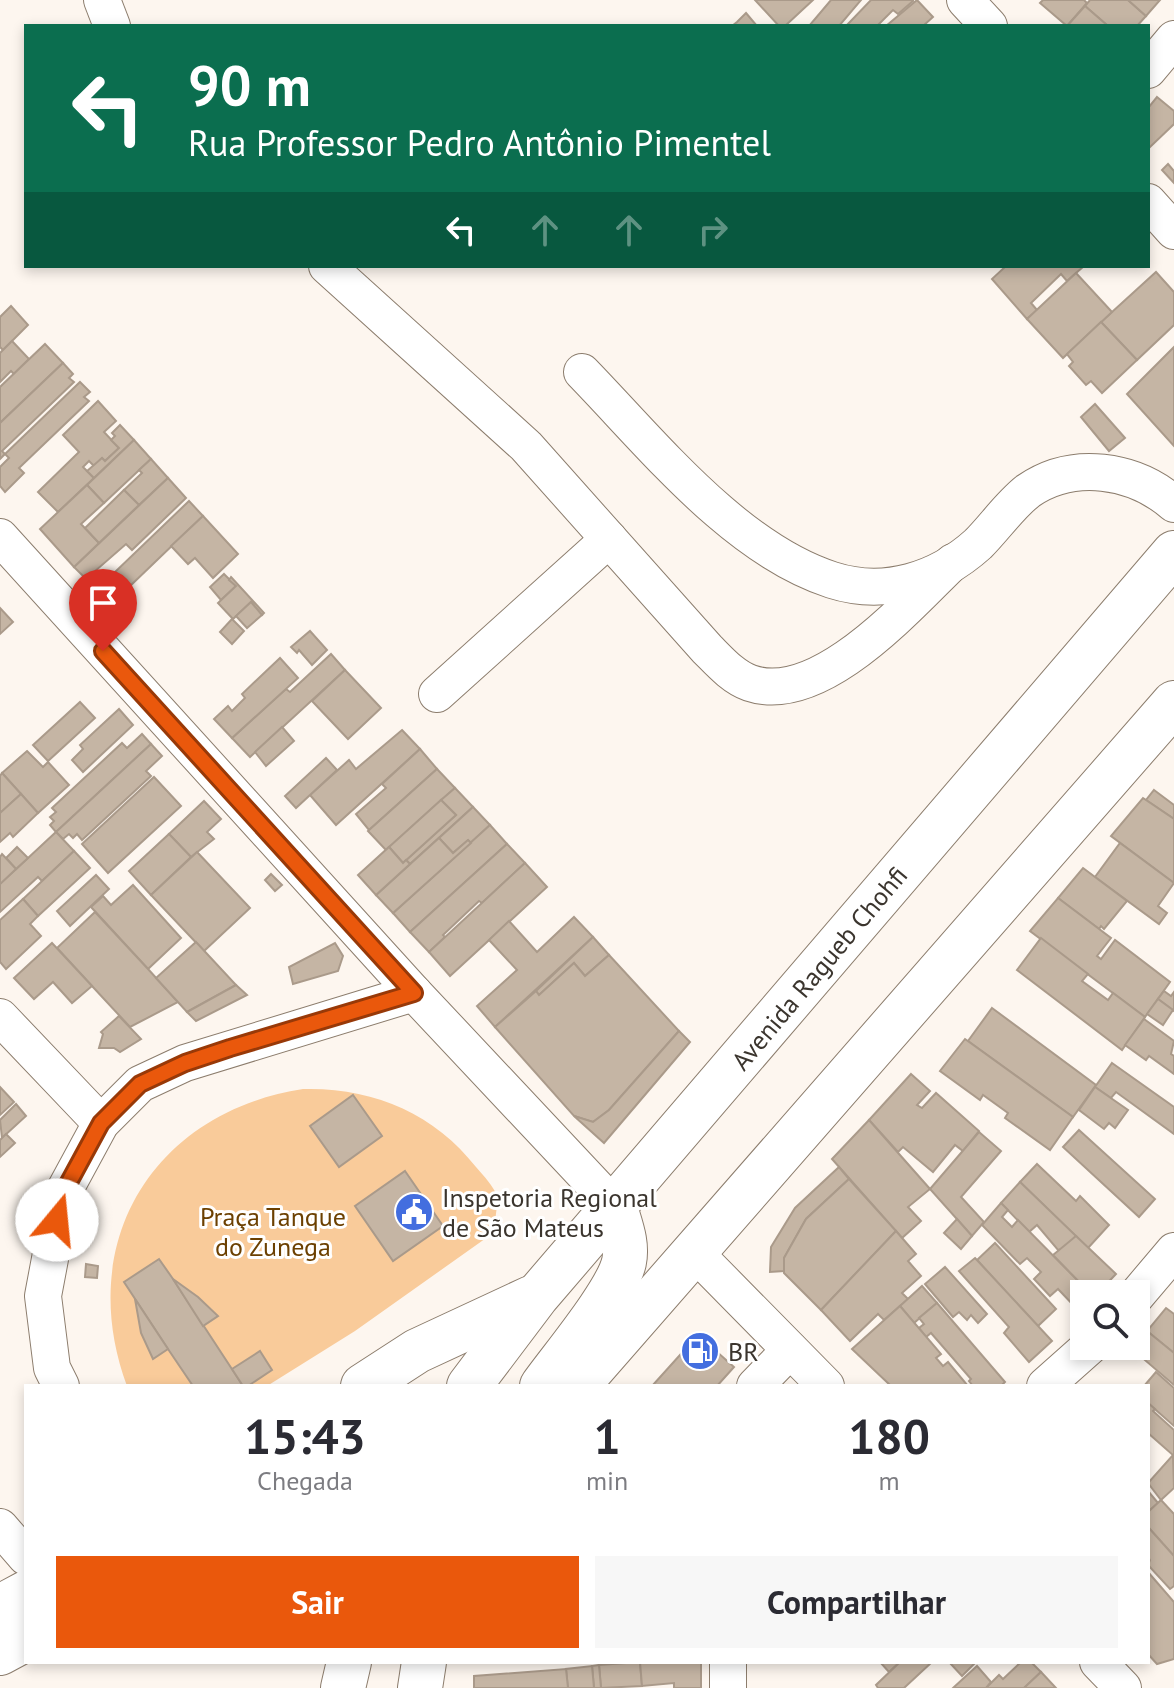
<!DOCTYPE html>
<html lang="pt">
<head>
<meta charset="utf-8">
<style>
	:root { --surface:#fff; --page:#f7f7f7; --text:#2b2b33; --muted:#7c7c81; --accent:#ea580c }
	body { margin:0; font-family:"PT Sans",sans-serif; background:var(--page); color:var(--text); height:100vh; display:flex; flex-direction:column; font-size:30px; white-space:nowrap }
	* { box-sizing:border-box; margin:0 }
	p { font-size:26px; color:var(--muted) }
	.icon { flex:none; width:44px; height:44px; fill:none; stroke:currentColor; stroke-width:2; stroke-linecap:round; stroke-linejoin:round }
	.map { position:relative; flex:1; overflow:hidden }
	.panel { position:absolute; left:24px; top:1384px; width:1126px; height:280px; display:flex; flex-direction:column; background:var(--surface); border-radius:0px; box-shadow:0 4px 12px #0003 }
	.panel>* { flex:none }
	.guide { position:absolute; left:24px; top:24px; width:1126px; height:244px; border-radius:0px; box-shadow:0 4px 12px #0003; background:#0b6e4f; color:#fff; overflow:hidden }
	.controls { position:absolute; left:1070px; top:1280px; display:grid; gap:16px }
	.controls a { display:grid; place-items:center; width:80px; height:80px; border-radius:0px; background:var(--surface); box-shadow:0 4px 12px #0003; font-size:40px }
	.pin { position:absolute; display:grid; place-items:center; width:68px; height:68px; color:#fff; margin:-82px -34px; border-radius:50% 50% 50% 0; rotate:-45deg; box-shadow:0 0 8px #0007 }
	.pin .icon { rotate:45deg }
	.me { position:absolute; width:88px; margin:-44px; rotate:17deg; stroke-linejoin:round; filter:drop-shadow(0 0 6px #0008) }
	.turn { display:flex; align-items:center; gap:28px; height:168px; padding:0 32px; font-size:36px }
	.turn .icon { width:104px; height:104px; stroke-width:2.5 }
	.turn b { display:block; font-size:56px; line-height:68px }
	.lanes { display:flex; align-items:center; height:76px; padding:0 32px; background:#0003; justify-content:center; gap:40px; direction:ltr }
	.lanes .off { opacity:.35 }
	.eta { display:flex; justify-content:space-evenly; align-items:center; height:136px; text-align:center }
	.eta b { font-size:48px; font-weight:700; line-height:56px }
	.button { display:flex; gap:16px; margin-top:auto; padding:16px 32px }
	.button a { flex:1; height:92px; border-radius:0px; background:var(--accent); color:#fff; font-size:32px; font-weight:700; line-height:92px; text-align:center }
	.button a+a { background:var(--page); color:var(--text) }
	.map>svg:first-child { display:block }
	.green { fill:#f9cb9a }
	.building { fill:#c5b5a4; stroke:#aa9a8a; stroke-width:2 }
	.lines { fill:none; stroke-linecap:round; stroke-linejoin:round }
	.minor-casing { stroke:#8c7d6d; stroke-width:38 }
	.major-casing { stroke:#8c7d6d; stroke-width:46 }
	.minor { stroke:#fff; stroke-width:36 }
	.major { stroke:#fff; stroke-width:44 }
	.route-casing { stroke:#983908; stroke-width:20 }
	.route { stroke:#ea580c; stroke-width:14 }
	.labels { text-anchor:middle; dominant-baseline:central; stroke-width:6; stroke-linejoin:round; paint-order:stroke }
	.street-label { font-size:26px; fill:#3b352e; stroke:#fff }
	.poi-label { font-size:26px; fill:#3b352e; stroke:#fff; text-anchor:start }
	.park-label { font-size:26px; fill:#6c4001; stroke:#fff }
</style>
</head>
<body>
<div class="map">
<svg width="1174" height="1688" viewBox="0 0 1174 1688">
	<rect width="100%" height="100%" fill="#fdf6ef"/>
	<path class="green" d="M303,1089C372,1087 434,1113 476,1167C484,1176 493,1186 498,1197L495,1222L489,1236L355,1331L267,1386H127C74,1243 153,1112 303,1089Z"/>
	<g class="building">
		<polygon points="755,0 813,0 785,26 779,26"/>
		<polygon points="831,0 861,0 839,26 809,26"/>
		<polygon points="871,0 913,0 913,1 898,14 893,10 877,26 846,26"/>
		<polygon points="917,0 933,17 923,26 886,26"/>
		<polygon points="1043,0 1084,0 1087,3 1067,26 1040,3"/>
		<polygon points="1090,0 1128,0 1146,16 1137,26 1108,26 1085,6"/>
		<polygon points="1128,0 1160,0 1146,16"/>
		<polygon points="1085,6 1108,26 1067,26"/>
		<polygon points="746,13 757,26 732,26 737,22"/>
		<polygon points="1157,97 1174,111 1174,124 1148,149 1148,108"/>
		<polygon points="1168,164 1174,171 1174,183 1162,170"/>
		<polygon points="1006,266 1084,266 1067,281 1061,274 1031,303 1037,310 1027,319 992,279"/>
		<polygon points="1156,272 1174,292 1174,325 1137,360 1101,322"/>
		<polygon points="1076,273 1112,312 1063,358 1027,319"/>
		<polygon points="11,306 28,325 3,350 0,347 0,317"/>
		<polygon points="1101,322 1137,360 1102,393 1091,381 1086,385 1069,366 1073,362 1067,354"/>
		<polygon points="12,341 29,359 14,374 11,371 0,382 0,353"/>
		<polygon points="45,344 63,363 0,423 0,387"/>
		<polygon points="1174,347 1174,446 1127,394"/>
		<polygon points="63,363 73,374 69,378 74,382 2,451 5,454 0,459 0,423"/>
		<polygon points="80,382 90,392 84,397 89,401 19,468 24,473 5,492 0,486 0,467 9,458 5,454"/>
		<polygon points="98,401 116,421 104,432 119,448 105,461 102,458 94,466 89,461 83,467 94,478 58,512 38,492 79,452 63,435"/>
		<polygon points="1095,404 1125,438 1109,451 1081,417"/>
		<polygon points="120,425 134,440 94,478 87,471 102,458 105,461 119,448 111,440 115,436 112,433"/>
		<polygon points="134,440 151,459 104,503 87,485"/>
		<polygon points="151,459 168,478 139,505 124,490 142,473 139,470"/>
		<polygon points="168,478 186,498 132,550 126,544 86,579 74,567"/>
		<polygon points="87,485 104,503 81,524 99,543 74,567 40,529"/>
		<polygon points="124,490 139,505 99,543 85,528"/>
		<polygon points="189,501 203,516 129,587 115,572"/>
		<polygon points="203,516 238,554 213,578 195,558 188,564 171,546"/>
		<polygon points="224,574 236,586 221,600 210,587"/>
		<polygon points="231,577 264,613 262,615 251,602 233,619 218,603 236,586 229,580"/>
		<polygon points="251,602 262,615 247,628 236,616"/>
		<polygon points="0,608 13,622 0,634"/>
		<polygon points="232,619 244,631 232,644 220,632"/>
		<polygon points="310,631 327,650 312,665 299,650 297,653 291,647"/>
		<polygon points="331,654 345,670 250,757 232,738 286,689 290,692"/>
		<polygon points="280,658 298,678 232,738 214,719 228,706 232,711 245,698 242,694"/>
		<polygon points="345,670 381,708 348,739 312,701"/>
		<polygon points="80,702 95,718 48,761 33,745"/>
		<polygon points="119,709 133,725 83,772 72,760 83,749 80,745"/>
		<polygon points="282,727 294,741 266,766 255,752"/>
		<polygon points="402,730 420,749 336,825 310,795 349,760 356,769"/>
		<polygon points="142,734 151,744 56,832 50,825 54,821 50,817 56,812 52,808 122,743 127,748"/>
		<polygon points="151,744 162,756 146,771 151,776 82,840 77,834 73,838 69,834 63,839 56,832"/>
		<polygon points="420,749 437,769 369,830 356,814 386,788 382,784"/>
		<polygon points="27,751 43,767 48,762 69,785 38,813 2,773"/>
		<polygon points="326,758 337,770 296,808 285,796"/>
		<polygon points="437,769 455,788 386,850 368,831"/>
		<polygon points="2,773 21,794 0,813 0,776"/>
		<polygon points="154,777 181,806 108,873 82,844"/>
		<polygon points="455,788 473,807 410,864 406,860 456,815 441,800"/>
		<polygon points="1154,790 1174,805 1174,819 1146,800"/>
		<polygon points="21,794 38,813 13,837 10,833 0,842 0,813"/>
		<polygon points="1143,798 1174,819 1174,883 1111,836"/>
		<polygon points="441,800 456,815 403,863 389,847"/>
		<polygon points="204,801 221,819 207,832 214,839 191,857 169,834"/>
		<polygon points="473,807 490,825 471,843 468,840 453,853 439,838"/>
		<polygon points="490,825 507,844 410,932 393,913"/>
		<polygon points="56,832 74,851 42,881 38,877 0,912 0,884"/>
		<polygon points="169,834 191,857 151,895 129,871"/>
		<polygon points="439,838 453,853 468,840 471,843 393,913 376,895"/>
		<polygon points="1120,843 1174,883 1158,906 1167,913 1159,924 1095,877"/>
		<polygon points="507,844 525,863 482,903 479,901 443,935 445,937 429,952 410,932"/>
		<polygon points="17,847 28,858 16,869 6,858"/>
		<polygon points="389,847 403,863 406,860 410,864 376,895 358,875"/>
		<polygon points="74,851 90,868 38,916 23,899"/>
		<polygon points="197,852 250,908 204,951 151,895"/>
		<polygon points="2,854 16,869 0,884 0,857"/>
		<polygon points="525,863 547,887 450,976 429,952"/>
		<polygon points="1083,868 1127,901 1104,929 1101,926 1099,929 1058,898"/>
		<polygon points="271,874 282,885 275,891 265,880"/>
		<polygon points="96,875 109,889 70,926 57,911"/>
		<polygon points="133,885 181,938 148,969 91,907 103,896 111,905"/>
		<polygon points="1058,898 1111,938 1097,956 1101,959 1115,940 1170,982 1145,1017 1030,931"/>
		<polygon points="23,899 38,916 30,924 41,936 6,969 0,962 0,920"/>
		<polygon points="95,912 148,969 178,1002 130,1027 92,986 57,948"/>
		<polygon points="574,917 593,937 495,1027 477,1006 517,970 489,940 509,921 537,952"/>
		<polygon points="593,937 609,955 585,976 574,963 539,995 536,991"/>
		<polygon points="1041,938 1088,974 1082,981 1108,1000 1113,993 1145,1017 1122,1050 1017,970"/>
		<polygon points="196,942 236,985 187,1012 156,978"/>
		<polygon points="52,943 92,986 72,1003 53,982 34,999 14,978"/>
		<polygon points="335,943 343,956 338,971 293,984 289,967"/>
		<polygon points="609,955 679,1031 609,1110 593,1122 574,1116 495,1027 536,991 539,995 574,963 585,976"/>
		<polygon points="236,985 247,995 196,1021 187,1012"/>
		<polygon points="1164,991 1171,996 1174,992 1174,1011 1158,999"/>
		<polygon points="1158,999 1173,1010 1163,1025 1147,1014"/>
		<polygon points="992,1008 1096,1085 1073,1117 968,1041"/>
		<polygon points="119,1016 141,1039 120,1052 114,1048 99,1048 103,1034 101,1032"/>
		<polygon points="1144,1019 1174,1041 1171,1054 1174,1056 1174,1074 1149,1056 1146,1060 1125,1045"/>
		<polygon points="679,1031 690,1042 604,1143 574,1116 593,1122 609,1110"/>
		<polygon points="965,1039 1073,1117 1050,1150 1005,1118 1008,1113 983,1095 980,1100 940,1071"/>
		<polygon points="1112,1063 1174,1107 1174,1134 1116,1092 1111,1098 1095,1087"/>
		<polygon points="911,1074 930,1091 917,1105 922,1108 936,1093 979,1131 963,1151 955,1145 933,1172 903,1147 898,1152 869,1120"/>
		<polygon points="0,1087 14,1102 0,1115"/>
		<polygon points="1095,1087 1128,1110 1115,1128 1109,1123 1104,1129 1079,1110"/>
		<polygon points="353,1095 382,1136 339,1167 310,1126"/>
		<polygon points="16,1104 26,1116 2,1138 0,1120"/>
		<polygon points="869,1120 930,1189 908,1207 921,1221 902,1238 832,1159"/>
		<polygon points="1079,1130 1155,1199 1139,1217 1063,1147"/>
		<polygon points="979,1132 1001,1151 961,1197 984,1222 972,1236 930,1189"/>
		<polygon points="6,1134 15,1143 0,1157 0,1140"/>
		<polygon points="1037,1164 1076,1201 1080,1196 1109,1225 1088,1248 1020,1182"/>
		<polygon points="839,1167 849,1179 806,1219 784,1258 784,1271 770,1272 771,1247 795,1208"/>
		<polygon points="405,1171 443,1226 393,1261 355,1206"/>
		<polygon points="849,1179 896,1231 821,1310 784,1273 784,1258 806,1219"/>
		<polygon points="1020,1182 1076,1236 1063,1249 1058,1250 1037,1225 1029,1232 1001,1203"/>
		<polygon points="1001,1203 1008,1210 1002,1217 1012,1227 1018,1220 1091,1294 1084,1294 1084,1302 1077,1309 1058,1289 1050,1296 1034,1279 1041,1272 1027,1258 1020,1264 982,1225"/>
		<polygon points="957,1219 972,1236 961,1249 944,1233"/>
		<polygon points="896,1231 916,1254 908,1261 921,1276 902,1293 908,1299 884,1320 878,1314 850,1341 821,1310"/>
		<polygon points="1076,1236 1116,1274 1097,1294 1091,1294 1053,1255"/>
		<polygon points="995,1243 1056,1309 1038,1326 977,1260"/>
		<polygon points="975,1258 1052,1341 1029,1362 1004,1333 1009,1327 959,1271"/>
		<polygon points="159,1259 173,1279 243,1386 193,1386 168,1349 124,1282"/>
		<polygon points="86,1264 98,1266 97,1278 85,1277"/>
		<polygon points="945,1267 987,1314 978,1323 971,1315 967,1320 959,1312 953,1317 925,1284"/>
		<polygon points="173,1279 198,1297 218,1316 203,1326"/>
		<polygon points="922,1286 937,1303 914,1323 900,1306"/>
		<polygon points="135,1299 168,1349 153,1359 141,1333"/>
		<polygon points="937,1303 1005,1382 1001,1386 973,1386 969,1381 971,1379 931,1333 926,1337 919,1328 924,1324 919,1318"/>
		<polygon points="900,1306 941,1354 936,1358 943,1366 948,1362 968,1386 891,1386 852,1349"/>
		<polygon points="1166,1308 1174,1314 1174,1353 1147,1331"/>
		<polygon points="1147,1331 1174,1353 1174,1385 1132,1349"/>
		<polygon points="698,1335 734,1367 717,1386 652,1386"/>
		<polygon points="260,1351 272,1370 248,1386 243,1386 232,1369"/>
		<polygon points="1156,1372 1174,1388 1174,1426 1148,1403 1148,1386 1144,1386"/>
		<polygon points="1148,1403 1155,1409 1153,1411 1174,1430 1174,1456 1148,1433"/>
		<polygon points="1173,1455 1174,1488 1161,1500 1148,1483"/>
		<polygon points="1148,1491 1158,1503 1148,1512"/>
		<polygon points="1161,1500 1174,1514 1174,1556 1148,1527 1148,1512"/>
		<polygon points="1148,1527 1174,1556 1174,1586 1170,1589 1148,1565 1150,1560 1148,1557"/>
		<polygon points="1148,1572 1174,1602 1174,1659 1157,1664 1148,1654"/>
		<polygon points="640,1662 642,1686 601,1688 599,1665"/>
		<polygon points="640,1662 701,1662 701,1688 674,1688 674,1683 642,1686"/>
		<polygon points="880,1662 900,1662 889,1672"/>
		<polygon points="900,1662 932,1662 904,1688 878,1688 876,1685"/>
		<polygon points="949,1662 976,1662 962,1676"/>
		<polygon points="1021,1662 1031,1662 1041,1672 1024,1688 986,1688 999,1675 1003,1679"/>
		<polygon points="599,1665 601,1688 594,1688 592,1666"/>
		<polygon points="592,1666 594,1688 568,1688 566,1669"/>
		<polygon points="977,1666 991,1682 986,1688 953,1688"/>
		<polygon points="566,1669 568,1688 474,1688 474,1676"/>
		<polygon points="1041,1672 1056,1688 1024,1688"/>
	</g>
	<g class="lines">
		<g class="minor-casing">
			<g id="minor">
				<polyline points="102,0 112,26"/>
				<polyline points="965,0 989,26"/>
				<polyline points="1148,70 1174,39"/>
				<polyline points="1148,202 1174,231"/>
				<path d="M327,266L526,446L707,649C720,662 733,677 750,683C820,707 908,605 953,562"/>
				<path d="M582,372C652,444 735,549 832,580C885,597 938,580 978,544C995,527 1009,506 1028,491C1073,460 1134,469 1174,504"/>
				<polyline points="0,537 414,993 615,1207"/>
				<polyline points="437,694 609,539"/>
				<polyline points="0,1017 101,1123"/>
				<polyline points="695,1253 826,1386"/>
				<polyline points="1136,1296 1174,1251"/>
				<polyline points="61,1386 52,1368 43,1296 62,1195 101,1123 140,1084 185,1063 414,993"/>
				<polyline points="755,1386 790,1350"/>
				<polyline points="1045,1386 1090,1346"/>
				<polyline points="0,1527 26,1557"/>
				<polyline points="1098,1662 1123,1688"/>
				<polyline points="728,1688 728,1662"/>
			</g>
		</g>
		<g class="major-casing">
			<g id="major">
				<polyline points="363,1386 417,1351 531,1298"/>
				<polyline points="469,1386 537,1296 1174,553"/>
				<path d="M542,1386C562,1358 617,1293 624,1262C628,1243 620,1225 615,1207"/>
				<polyline points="577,1386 1174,703"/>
				<polyline points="0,1607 26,1593"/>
				<polyline points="0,1653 26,1639"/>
				<polyline points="343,1688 349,1662"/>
				<polyline points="420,1688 424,1662"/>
			</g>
		</g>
		<use href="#minor" class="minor"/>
		<use href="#major" class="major"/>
	</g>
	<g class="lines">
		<g class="route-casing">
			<polyline id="route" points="57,1220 62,1195 101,1123 140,1084 185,1063 230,1048 414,993 103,651"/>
		</g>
		<use href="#route" class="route"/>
	</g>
	<defs>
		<g id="civic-disc" transform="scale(2)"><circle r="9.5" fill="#436edf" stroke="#fff"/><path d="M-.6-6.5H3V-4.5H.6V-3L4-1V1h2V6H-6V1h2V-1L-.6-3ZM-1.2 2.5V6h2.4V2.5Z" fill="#fff"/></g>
		<g id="fuel-disc" transform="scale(2)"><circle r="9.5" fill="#436edf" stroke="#fff"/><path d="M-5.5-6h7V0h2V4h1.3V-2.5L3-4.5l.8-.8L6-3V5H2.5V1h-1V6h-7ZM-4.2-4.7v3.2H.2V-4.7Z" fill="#fff"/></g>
	</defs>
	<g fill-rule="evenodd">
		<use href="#civic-disc" x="414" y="1212"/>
		<use href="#fuel-disc" x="700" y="1351"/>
	</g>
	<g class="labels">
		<g class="street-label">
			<text transform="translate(819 968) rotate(-50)">Avenida Ragueb Chohfi</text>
		</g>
		<g class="poi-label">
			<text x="442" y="1197">Inspetoria Regional<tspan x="442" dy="30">de São Mateus</tspan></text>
			<text x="728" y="1351">BR</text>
		</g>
		<g class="park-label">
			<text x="273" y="1216">Praça Tanque<tspan x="273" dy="30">do Zunega</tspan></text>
		</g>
	</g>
</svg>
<div class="controls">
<a><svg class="icon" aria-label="search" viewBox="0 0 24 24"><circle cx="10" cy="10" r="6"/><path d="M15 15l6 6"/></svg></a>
</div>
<div class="pin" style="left:103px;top:651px;background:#d93025"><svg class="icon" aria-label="arrive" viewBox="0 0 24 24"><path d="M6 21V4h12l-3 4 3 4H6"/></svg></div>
<svg class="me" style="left:57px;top:1220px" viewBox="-20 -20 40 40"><circle r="19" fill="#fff"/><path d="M0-13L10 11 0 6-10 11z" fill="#ea580c"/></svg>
<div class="guide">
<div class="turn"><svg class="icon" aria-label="left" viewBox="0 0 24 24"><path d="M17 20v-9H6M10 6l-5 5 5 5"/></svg><div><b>90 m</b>Rua Professor Pedro Antônio Pimentel</div></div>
<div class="lanes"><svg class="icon" aria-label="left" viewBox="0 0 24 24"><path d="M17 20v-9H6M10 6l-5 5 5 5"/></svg><svg class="icon off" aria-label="ahead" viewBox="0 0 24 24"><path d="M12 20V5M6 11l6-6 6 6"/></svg><svg class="icon off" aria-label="ahead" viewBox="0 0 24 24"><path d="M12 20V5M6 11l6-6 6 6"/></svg><svg class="icon off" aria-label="right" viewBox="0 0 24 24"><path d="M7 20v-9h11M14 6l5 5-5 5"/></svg></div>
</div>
<section class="panel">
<div class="eta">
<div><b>15:43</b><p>Chegada</p></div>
<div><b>1</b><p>min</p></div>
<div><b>180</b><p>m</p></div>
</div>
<div class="button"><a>Sair</a><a>Compartilhar</a></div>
</section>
</div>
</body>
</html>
